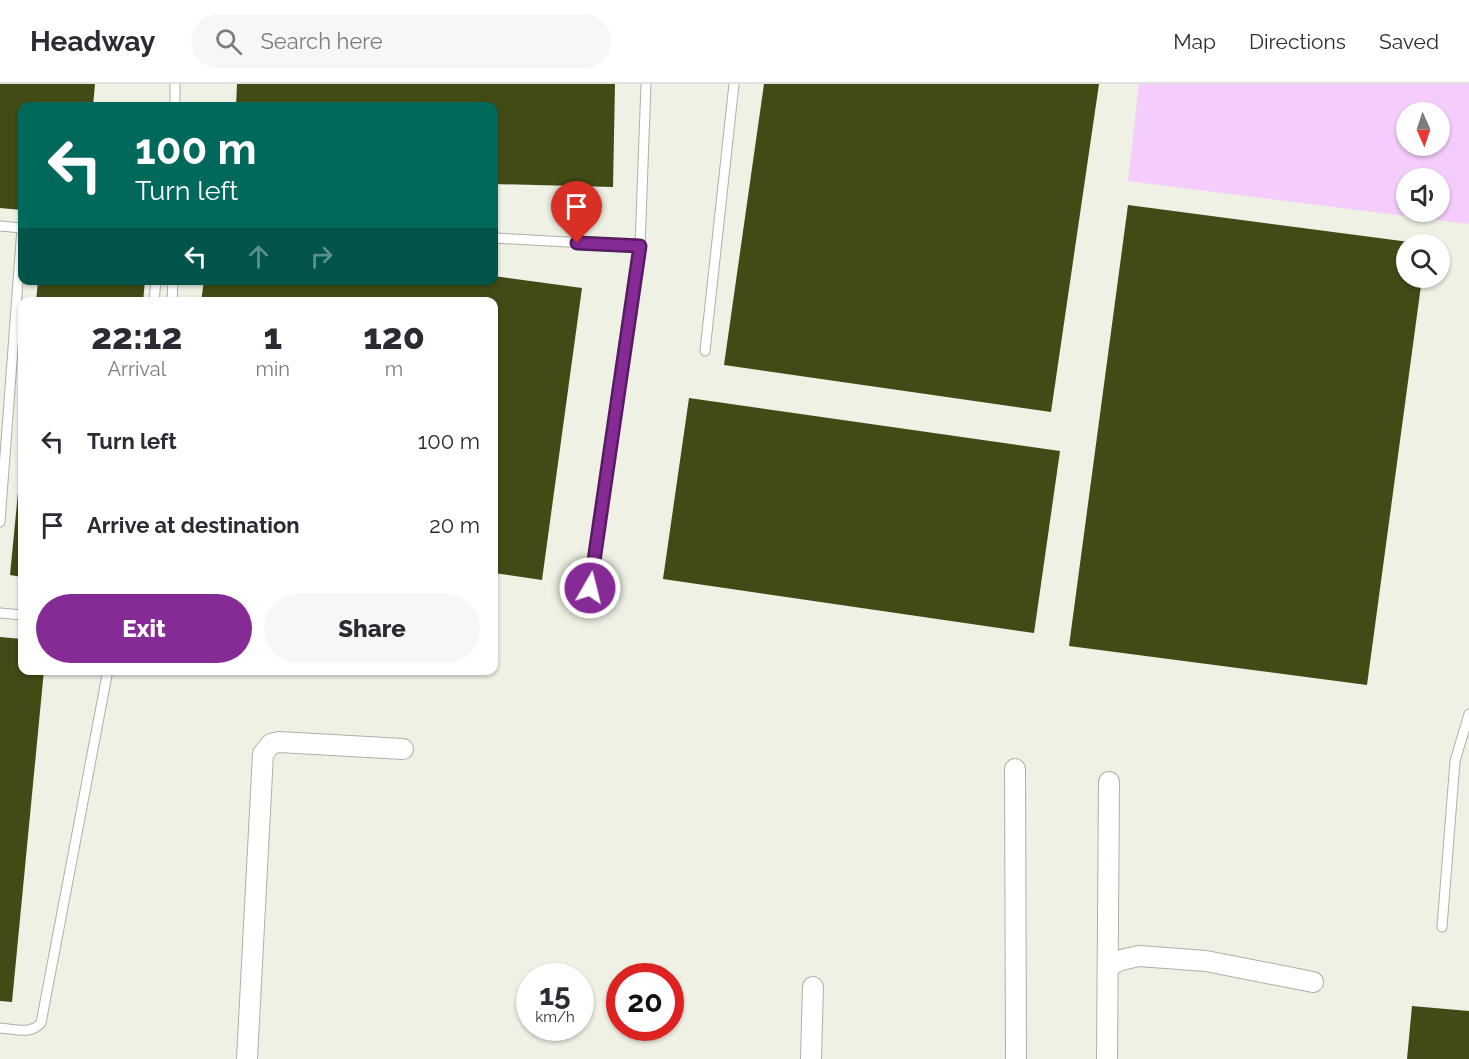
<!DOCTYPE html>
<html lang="en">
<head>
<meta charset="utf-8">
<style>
	:root { --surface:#fff; --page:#f7f7f7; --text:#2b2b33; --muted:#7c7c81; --line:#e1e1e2; --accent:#862a96 }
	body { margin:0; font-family:Raleway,sans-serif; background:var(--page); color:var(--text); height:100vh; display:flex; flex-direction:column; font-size:22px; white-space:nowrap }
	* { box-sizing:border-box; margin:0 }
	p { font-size:20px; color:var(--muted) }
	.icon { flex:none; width:33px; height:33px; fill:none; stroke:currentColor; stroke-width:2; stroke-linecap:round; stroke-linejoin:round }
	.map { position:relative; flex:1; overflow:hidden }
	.side { position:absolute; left:18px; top:213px; width:480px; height:378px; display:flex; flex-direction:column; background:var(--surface); border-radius:12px; box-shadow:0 2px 4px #0004 }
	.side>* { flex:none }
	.hud { position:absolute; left:18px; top:18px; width:480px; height:183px; border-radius:12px; box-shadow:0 2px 4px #0004; background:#00695c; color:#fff; overflow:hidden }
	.needle { width:39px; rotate:177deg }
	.controls { position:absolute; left:1396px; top:18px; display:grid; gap:12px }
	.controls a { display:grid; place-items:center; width:54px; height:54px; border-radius:50%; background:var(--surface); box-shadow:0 2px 4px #0004; font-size:30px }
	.speed { position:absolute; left:516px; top:879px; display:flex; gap:12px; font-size:30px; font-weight:700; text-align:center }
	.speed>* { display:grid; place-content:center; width:78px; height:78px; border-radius:50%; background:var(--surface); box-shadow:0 2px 4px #0004; line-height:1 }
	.speed small { font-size:15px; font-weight:400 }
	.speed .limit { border:9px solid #d22; background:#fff; color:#111 }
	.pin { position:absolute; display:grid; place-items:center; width:51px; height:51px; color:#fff; margin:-62px -26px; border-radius:50% 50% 50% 0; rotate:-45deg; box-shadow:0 0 6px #0007 }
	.pin .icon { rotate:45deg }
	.me { position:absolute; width:66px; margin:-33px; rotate:8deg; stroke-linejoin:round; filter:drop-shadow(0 0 4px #0008) }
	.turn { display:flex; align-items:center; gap:21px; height:126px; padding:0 18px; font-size:27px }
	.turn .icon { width:78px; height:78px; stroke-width:2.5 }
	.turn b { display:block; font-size:42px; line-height:51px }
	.lanes { display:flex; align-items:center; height:57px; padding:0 18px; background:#0003; justify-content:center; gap:30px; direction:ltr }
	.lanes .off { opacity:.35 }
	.eta { display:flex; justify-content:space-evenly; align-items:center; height:102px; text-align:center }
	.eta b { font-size:36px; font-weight:800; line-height:42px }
	.primary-button { display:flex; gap:12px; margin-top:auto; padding:12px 18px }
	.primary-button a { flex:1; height:69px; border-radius:36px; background:var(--accent); color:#fff; font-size:24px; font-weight:800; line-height:69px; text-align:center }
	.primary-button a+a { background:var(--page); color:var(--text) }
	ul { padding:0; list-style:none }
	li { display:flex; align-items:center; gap:18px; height:84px; padding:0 18px }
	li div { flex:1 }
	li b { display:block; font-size:22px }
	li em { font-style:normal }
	header { display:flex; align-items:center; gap:36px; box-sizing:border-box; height:84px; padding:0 30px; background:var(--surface); border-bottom:2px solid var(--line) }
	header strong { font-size:28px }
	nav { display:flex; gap:33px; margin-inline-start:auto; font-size:21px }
	.search { width:420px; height:54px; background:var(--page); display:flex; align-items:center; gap:15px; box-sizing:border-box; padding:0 21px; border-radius:33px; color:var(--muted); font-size:22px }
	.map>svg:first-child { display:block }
	.green { fill:#f5cdfc; fill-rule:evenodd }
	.building { fill:#424b15 }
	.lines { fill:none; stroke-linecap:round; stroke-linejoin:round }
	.service-casing { stroke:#aeb1a4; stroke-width:11 }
	.minor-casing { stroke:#aeb1a4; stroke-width:22 }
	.service { stroke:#fff; stroke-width:9 }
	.minor { stroke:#fff; stroke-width:20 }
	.route-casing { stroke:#571b62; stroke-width:15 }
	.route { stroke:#862a96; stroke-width:10 }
</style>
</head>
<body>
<header>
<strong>Headway</strong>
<div class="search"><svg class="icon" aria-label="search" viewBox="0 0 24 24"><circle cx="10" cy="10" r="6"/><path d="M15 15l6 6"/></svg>Search here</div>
<nav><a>Map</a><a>Directions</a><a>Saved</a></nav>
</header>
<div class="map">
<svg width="1469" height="975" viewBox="0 0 1469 975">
	<rect width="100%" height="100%" fill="#eef1e3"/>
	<path class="green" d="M1139,0H1469V140L1128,97ZM1407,28H1440V62H1407ZM1407,94H1440V128H1407Z"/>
	<g class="building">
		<polygon points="0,0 95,0 93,22 22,22 22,126 0,124"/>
		<polygon points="237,0 615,0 613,103 494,100 494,22 236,22"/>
		<polygon points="764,0 1099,0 1051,328 724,281"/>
		<polygon points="1128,121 1417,159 1407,160 1407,194 1422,194 1367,601 1069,562"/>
		<polygon points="494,192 582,204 542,496 494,489 494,218 201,218 204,196 494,196"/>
		<polygon points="38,196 145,196 143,218 36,218"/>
		<polygon points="689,314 1060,367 1034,549 663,495"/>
		<polygon points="21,378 22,378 22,493 10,491"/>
		<polygon points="0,553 22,555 22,586 44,586 12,918 0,917"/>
		<polygon points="1412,922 1469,927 1469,975 1407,975"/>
	</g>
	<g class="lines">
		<g class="service-casing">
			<g id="service">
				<polyline points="175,0 175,22"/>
				<polyline points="0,142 22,144"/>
				<polyline points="494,154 640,162 590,504"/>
				<polyline points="640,162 646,0"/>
				<polyline points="154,218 156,196"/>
				<polyline points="172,218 173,196"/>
				<polyline points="705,267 734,0"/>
				<polyline points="0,438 22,144"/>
				<polyline points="0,529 22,531"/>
				<polyline points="1442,843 1455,677 1469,630"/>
				<path d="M0,944C15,945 30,951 41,939L108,586"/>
			</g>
		</g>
		<g class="minor-casing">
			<g id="minor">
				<polyline points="1015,685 1016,975"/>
				<polyline points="1109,882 1121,876 1139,872 1206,877 1313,898"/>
				<polyline points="247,975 263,670 271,660 279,658 403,665"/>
				<polyline points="811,975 813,903"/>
				<polyline points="1107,975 1109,698"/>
			</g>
		</g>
		<use href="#service" class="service"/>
		<use href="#minor" class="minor"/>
	</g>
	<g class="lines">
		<g class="route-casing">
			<polyline id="route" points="577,159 640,162 590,504"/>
		</g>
		<use href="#route" class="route"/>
	</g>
</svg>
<div class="controls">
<a><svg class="needle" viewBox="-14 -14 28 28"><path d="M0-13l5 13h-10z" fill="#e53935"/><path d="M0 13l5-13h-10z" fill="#7c7c81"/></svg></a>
<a><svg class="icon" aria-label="sound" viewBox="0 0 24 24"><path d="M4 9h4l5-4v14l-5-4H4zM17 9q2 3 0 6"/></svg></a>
<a><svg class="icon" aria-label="search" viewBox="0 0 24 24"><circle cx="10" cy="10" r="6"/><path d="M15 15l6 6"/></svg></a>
</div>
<div class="speed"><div>15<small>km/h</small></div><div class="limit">20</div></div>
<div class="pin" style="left:577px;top:159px;background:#d93025"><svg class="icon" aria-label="arrive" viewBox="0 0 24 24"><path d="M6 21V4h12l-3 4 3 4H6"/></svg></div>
<svg class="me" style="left:590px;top:504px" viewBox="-20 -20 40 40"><circle r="17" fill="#862a96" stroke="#fff" stroke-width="3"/><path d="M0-11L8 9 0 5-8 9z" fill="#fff"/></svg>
<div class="hud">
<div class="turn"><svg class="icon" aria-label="left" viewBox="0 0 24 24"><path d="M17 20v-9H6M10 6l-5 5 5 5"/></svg><div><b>100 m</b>Turn left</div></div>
<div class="lanes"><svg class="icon" aria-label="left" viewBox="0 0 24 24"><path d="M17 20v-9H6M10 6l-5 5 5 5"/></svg><svg class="icon off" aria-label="ahead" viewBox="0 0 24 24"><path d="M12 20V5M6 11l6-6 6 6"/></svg><svg class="icon off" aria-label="right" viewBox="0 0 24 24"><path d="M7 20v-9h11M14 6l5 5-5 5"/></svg></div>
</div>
<section class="side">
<div class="eta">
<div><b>22:12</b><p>Arrival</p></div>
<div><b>1</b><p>min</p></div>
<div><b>120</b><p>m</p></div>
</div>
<ul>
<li><svg class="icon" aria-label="left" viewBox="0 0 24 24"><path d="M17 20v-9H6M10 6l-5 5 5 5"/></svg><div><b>Turn left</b></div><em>100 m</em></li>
<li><svg class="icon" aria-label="arrive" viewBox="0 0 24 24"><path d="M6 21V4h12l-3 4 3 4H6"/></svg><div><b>Arrive at destination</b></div><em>20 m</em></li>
</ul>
<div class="primary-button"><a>Exit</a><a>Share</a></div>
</section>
</div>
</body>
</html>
